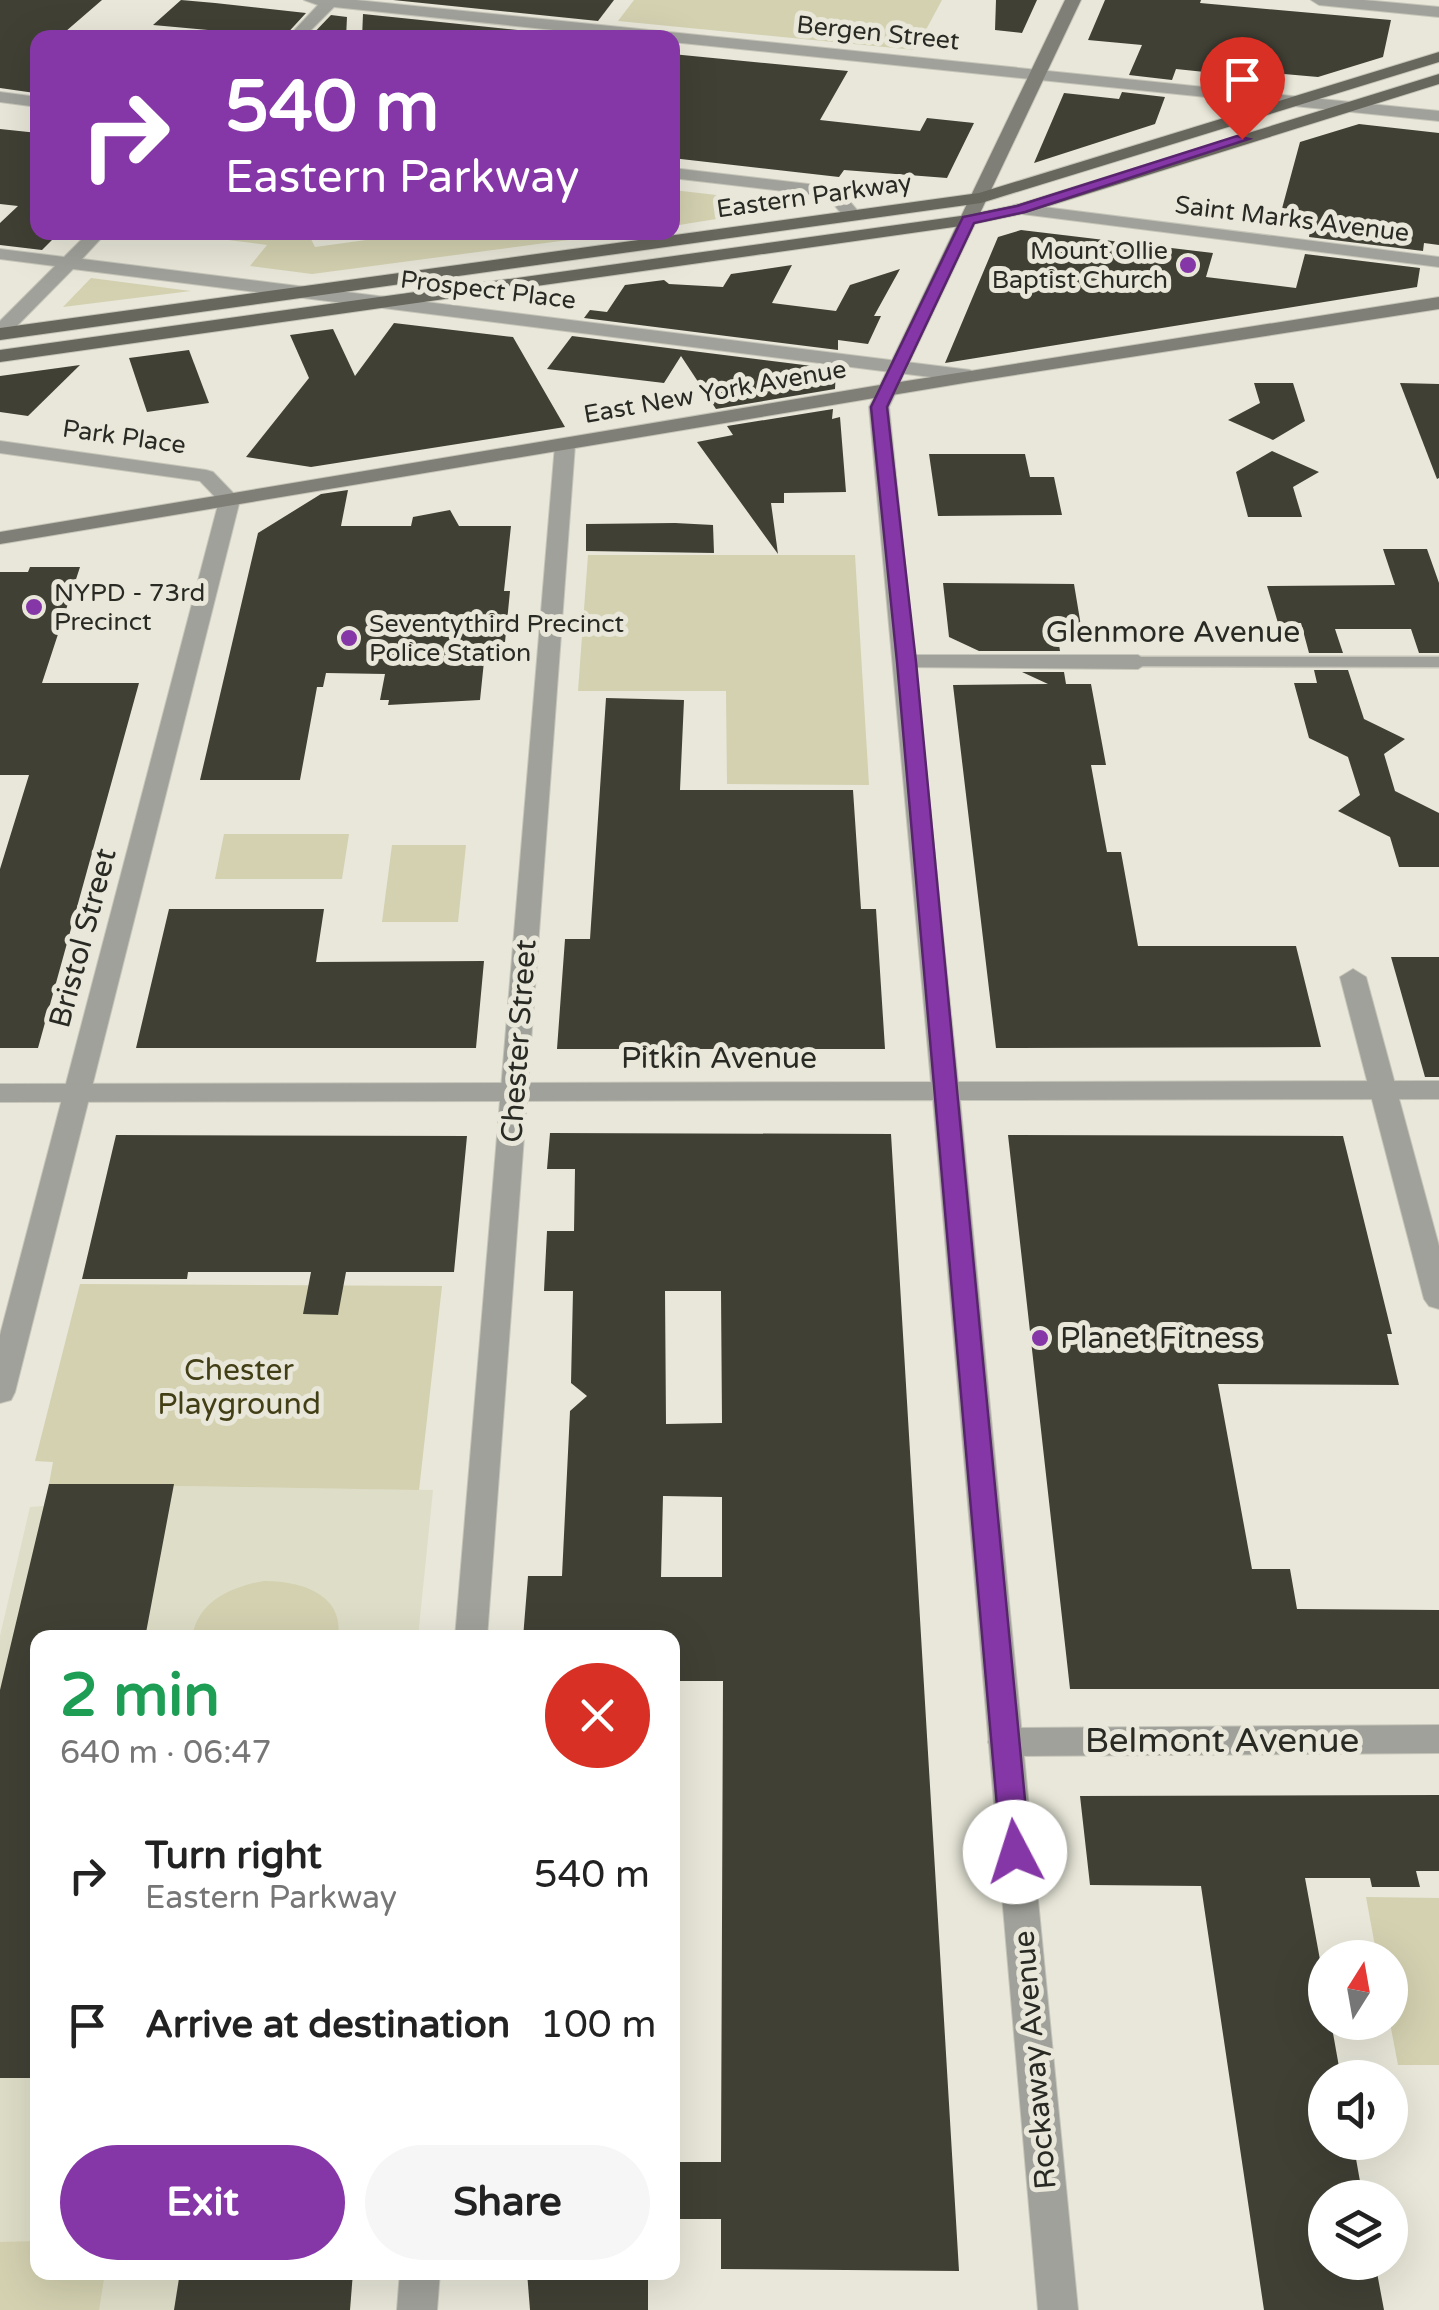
<!DOCTYPE html>
<html lang="en">
<head>
<meta charset="utf-8">
<style>
	:root { --surface:#fff; --page:#f6f6f6; --text:#222; --muted:#767676; --accent:#8637a7 }
	body { margin:0; font-family:"Varela Round",sans-serif; background:var(--page); color:var(--text); height:100vh; display:flex; flex-direction:column; font-size:38px; white-space:nowrap }
	* { box-sizing:border-box; margin:0 }
	p { font-size:32px; color:var(--muted) }
	.icon { flex:none; width:55px; height:55px; fill:none; stroke:currentColor; stroke-width:2; stroke-linecap:round; stroke-linejoin:round }
	.map { position:relative; flex:1; overflow:hidden }
	.side { position:absolute; left:30px; top:1630px; width:650px; height:650px; display:flex; flex-direction:column; background:var(--surface); border-radius:20px; box-shadow:0 10px 40px #0002 }
	.side>* { flex:none }
	.hud { position:absolute; left:30px; top:30px; width:650px; height:210px; border-radius:20px; box-shadow:0 10px 40px #0002; background:#8637a7; color:#fff; overflow:hidden }
	.needle { width:65px; rotate:11deg }
	.tools { position:absolute; left:1308px; top:1940px; display:grid; gap:20px }
	.tools a { display:grid; place-items:center; width:100px; height:100px; border-radius:50%; background:var(--surface); box-shadow:0 10px 40px #0002; font-size:50px }
	.pin { position:absolute; display:grid; place-items:center; width:85px; height:85px; color:#fff; margin:-102px -42px; border-radius:50% 50% 50% 0; rotate:-45deg; box-shadow:0 0 10px #0007 }
	.pin .icon { rotate:45deg }
	.me { position:absolute; width:110px; margin:-55px; rotate:355deg; stroke-linejoin:round; filter:drop-shadow(0 0 8px #0008) }
	.turn { display:flex; align-items:center; gap:35px; height:210px; padding:0 30px; font-size:45px }
	.turn .icon { width:130px; height:130px; stroke-width:2.5 }
	.turn b { display:block; font-size:70px; line-height:85px }
	.round { display:grid; place-items:center; flex:none; width:105px; height:105px; border-radius:52px; background:var(--page) }
	.head { display:flex; align-items:center; justify-content:space-between; height:170px; padding:0 30px }
	h1 { font-size:60px; font-weight:700; line-height:75px; color:#1e9e55 }
	.button { display:flex; gap:20px; margin-top:auto; padding:20px 30px }
	.button a { flex:1; height:115px; border-radius:60px; background:var(--accent); color:#fff; font-size:40px; font-weight:700; line-height:115px; text-align:center }
	.button a+a { background:var(--page); color:var(--text) }
	ul { padding:0; list-style:none }
	li { display:flex; align-items:center; gap:30px; height:150px; padding:0 30px }
	li div { flex:1 }
	li b { display:block; font-size:38px }
	li em { font-style:normal }
	.map>svg:first-child { display:block }
	.built { fill:#deddc7 }
	.green { fill:#d3d1b0 }
	.building { fill:#414035; fill-rule:evenodd }
	.lines { fill:none; stroke-linecap:round; stroke-linejoin:round }
	.pedestrian-casing { stroke:#c6c5b9; stroke-width:3 }
	.minor-casing { stroke:#c6c5b9; stroke-width:2 }
	.tertiary-casing { stroke:#c6c5b9; stroke-width:2 }
	.secondary-casing { stroke:#c6c5b9; stroke-width:2 }
	.primary-casing { stroke:#c6c5b9; stroke-width:2 }
	.pedestrian { fill:#a1a19b; fill-rule:evenodd }
	.minor { fill:#a1a19b; fill-rule:evenodd }
	.tertiary { fill:#a1a19b; fill-rule:evenodd }
	.secondary { fill:#807f77; fill-rule:evenodd }
	.primary { fill:#68675d; fill-rule:evenodd }
	.route { fill:#8637a7; stroke:#57246d; stroke-width:2.5 }
	.poi-dot { fill:#8637a7; stroke:#e8e7d9; stroke-width:4 }
	.labels { text-anchor:middle; dominant-baseline:central; stroke-width:10; stroke-linejoin:round; paint-order:stroke }
	.far-street-label { font-size:25px; fill:#2a2a25; stroke:#e8e7d9 }
	.far-poi-label { font-size:25px; fill:#2a2a25; stroke:#e8e7d9; text-anchor:start }
	.street-label { font-size:30px; fill:#2a2a25; stroke:#e8e7d9 }
	.poi-label { font-size:30px; fill:#2a2a25; stroke:#e8e7d9; text-anchor:start }
	.park-label { font-size:30px; fill:#423e15; stroke:#e8e7d9 }
	.near-street-label { font-size:35px; fill:#2a2a25; stroke:#e8e7d9 }
</style>
</head>
<body>
<div class="map">
<svg width="1439" height="2310" viewBox="0 0 1439 2310">
	<rect width="100%" height="100%" fill="#e8e7d9"/>
	<polygon class="built" points="49,1484 433,1490 418,1637 38,1638 38,2272 353,2273 350,2310 0,2310 0,1636 30,1507 44,1506"/>
	<g class="green">
		<polygon points="634,0 942,0 915,50 618,21"/>
		<polygon points="673,190 803,205 673,226"/>
		<polygon points="210,233 308,233 315,247 424,232 621,233 312,274 250,266 267,245 189,235"/>
		<polygon points="91,278 191,291 63,307"/>
		<polygon points="588,555 855,555 869,785 727,784 726,691 578,691"/>
		<polygon points="224,834 349,834 342,879 215,879"/>
		<polygon points="392,845 466,845 458,922 382,922"/>
		<polygon points="80,1284 442,1286 419,1490 49,1484 53,1462 35,1461"/>
		<path d="M264,1581C299,1581 344,1593 338,1637H192C198,1601 231,1587 264,1581Z"/>
		<polygon points="1366,1897 1439,1898 1439,2065 1398,2065 1390,2023 1390,1958 1377,1957"/>
		<polygon points="37,2241 38,2272 105,2273 99,2310 0,2310 0,2242"/>
	</g>
	<g class="building">
		<polygon points="0,0 102,0 58,38 38,38 35,93 0,88"/>
		<polygon points="181,0 215,3 306,13 283,38 200,38 208,30 153,25"/>
		<polygon points="393,0 614,0 598,21"/>
		<polygon points="996,0 1037,0 1022,33 995,30"/>
		<polygon points="1105,0 1201,0 1200,3 1391,20 1383,57 1318,77 1284,74 1282,80 1176,69 1172,80 1129,75 1142,45 1088,40"/>
		<polygon points="363,14 585,37 362,38"/>
		<polygon points="331,15 347,17 346,38 309,38"/>
		<polygon points="672,54 848,71 820,120 920,131 927,118 974,123 947,178 844,170 839,177 672,158"/>
		<polygon points="1122,92 1165,97 1155,124 1034,163 1064,93 1119,99"/>
		<polygon points="1359,124 1439,133 1439,245 1424,243 1423,251 1309,237 1310,230 1277,227 1300,142"/>
		<polygon points="0,129 38,133 38,232 60,232 42,250 0,245 0,223 18,206 0,204"/>
		<polygon points="1021,230 1213,253 1206,277 1296,288 1305,254 1420,268 1417,287 945,363 998,237"/>
		<polygon points="792,265 772,303 836,311 850,285 900,269 874,316 881,316 868,344 838,340 838,350 584,318 590,310 607,312 625,285 664,280 669,284 723,287 731,274"/>
		<polygon points="394,323 513,337 565,427 311,467 246,457 309,378 290,335 333,329 355,376"/>
		<polygon points="572,336 836,369 835,389 716,409 681,356 664,383 547,369"/>
		<polygon points="189,350 209,403 147,412 129,358"/>
		<polygon points="80,365 28,416 0,412 0,376"/>
		<polygon points="1254,383 1293,383 1305,421 1273,440 1228,420 1260,403"/>
		<polygon points="1400,383 1439,384 1439,478 1437,479"/>
		<polygon points="833,409 832,419 840,417 846,492 784,493 784,503 771,503 778,554 697,442 733,435 727,426"/>
		<polygon points="1272,451 1319,472 1293,487 1302,517 1248,517 1236,472"/>
		<polygon points="929,454 1025,454 1030,477 1054,477 1062,515 938,516"/>
		<polygon points="348,490 341,526 411,526 413,517 450,510 459,526 511,526 504,591 510,591 505,642 486,642 480,700 388,705 389,700 380,700 385,674 326,673 323,687 317,687 300,780 200,780 258,533 321,494"/>
		<polygon points="675,523 713,525 714,553 586,551 586,524"/>
		<polygon points="1383,549 1427,549 1439,583 1439,653 1419,653 1411,629 1335,629 1343,653 1309,653 1301,623 1278,623 1267,586 1395,585"/>
		<polygon points="30,567 80,567 42,683 139,683 38,1048 0,1048 0,869 29,775 0,775 0,572 28,572"/>
		<polygon points="943,583 1074,584 1081,626 1056,626 1060,651 979,651 949,637"/>
		<polygon points="1314,670 1348,670 1364,719 1405,739 1384,754 1395,791 1439,813 1439,867 1399,867 1390,837 1338,811 1360,795 1348,757 1309,738 1294,683 1317,683"/>
		<polygon points="1022,672 1064,672 1066,684 1091,684 1106,765 1091,765 1101,820 1107,852 1121,852 1138,946 1296,946 1321,1047 996,1048 953,685 1048,684"/>
		<polygon points="606,698 684,700 680,790 853,790 861,909 876,909 885,1049 557,1049 565,939 590,939"/>
		<polygon points="169,909 324,909 316,962 484,961 476,1048 136,1048"/>
		<polygon points="1391,957 1439,957 1439,1077 1425,1077"/>
		<path d="M550,1133L891,1134L959,2271L721,2269V2219H672V2162H721L723,1681H672V1638H523L528,1576H562L570,1411L587,1396L571,1383L573,1291H544L547,1231H574L575,1169H547ZM665,1291H721L722,1423L666,1424ZM663,1496L722,1497V1577H661Z"/>
		<polygon points="116,1135 467,1136 454,1272 346,1272 338,1315 303,1314 311,1272 188,1272 187,1279 82,1279"/>
		<polygon points="1008,1135 1343,1136 1392,1334 1387,1334 1399,1385 1218,1384 1252,1569 1290,1569 1297,1609 1439,1610 1439,1689 1070,1689"/>
		<polygon points="49,1484 174,1484 145,1638 38,1638 38,2078 0,2078 0,1690"/>
		<polygon points="1439,1795 1439,1871 1416,1871 1420,1887 1372,1887 1370,1878 1305,1878 1325,1987 1325,2022 1331,2022 1341,2078 1325,2078 1325,2142 1353,2142 1363,2198 1325,2198 1325,2262 1375,2262 1384,2310 1264,2310 1201,1886 1090,1885 1080,1796"/>
		<polygon points="180,2272 353,2272 350,2310 174,2310"/>
		<polygon points="527,2272 648,2272 648,2310 530,2310"/>
	</g>
	<g class="lines">
		<g class="pedestrian-casing">
			<polygon id="pedestrian" points="1138,657 1439,657 1439,667 1132,666 1132,658"/>
		</g>
		<g class="minor-casing">
			<g id="minor">
				<polygon points="304,0 356,0 1439,111 1439,121 672,42 672,38 631,38 334,7 303,38 287,38 318,5"/>
				<polygon points="1311,0 1364,0 1439,7 1439,17 1319,5"/>
				<polygon points="0,92 38,97 38,107 0,102"/>
				<polygon points="672,168 825,186 841,191 862,216 847,220 829,199 817,195 672,178"/>
				<polygon points="1020,204 1439,257 1439,267 1014,213 1014,205"/>
				<polygon points="89,232 107,232 82,259 970,370 980,376 970,382 73,269 7,336 0,338 0,321 55,266 0,259 0,249 64,257"/>
				<polygon points="565,439 575,445 487,1638 455,1638 555,445"/>
				<polygon points="0,441 206,470 213,472 240,500 15,1392 11,1400 0,1403 0,1335 219,501 200,481 0,453"/>
				<polygon points="906,655 1138,655 1149,662 1138,669 898,667 895,662"/>
				<polygon points="1353,969 1366,977 1439,1246 1439,1309 1429,1306 1424,1299 1340,977"/>
				<polygon points="1439,1725 1439,1753 1005,1756 993,1752 988,1742 993,1732 1005,1728"/>
				<polygon points="400,2272 440,2272 437,2310 397,2310"/>
			</g>
		</g>
		<g class="tertiary-casing">
			<polygon id="tertiary" points="887,384 897,390 889,407 958,1082 1439,1081 1439,1099 960,1100 1078,2310 1038,2310 933,1100 0,1102 0,1084 931,1082 869,407 880,386"/>
		</g>
		<g class="secondary-casing">
			<polygon id="secondary" points="1065,0 1081,0 900,382 1439,297 1439,309 970,382 0,544 0,532 880,385"/>
		</g>
		<g class="primary-casing">
			<g id="primary">
				<polygon points="1439,52 1439,62 981,203 0,340 0,328 979,193"/>
				<polygon points="1439,74 1439,84 1026,213 968,225 0,362 0,350 968,215 1016,205"/>
			</g>
		</g>
		<use href="#pedestrian" class="pedestrian"/>
		<use href="#minor" class="minor"/>
		<use href="#tertiary" class="tertiary"/>
		<use href="#secondary" class="secondary"/>
		<use href="#primary" class="primary"/>
	</g>
	<polygon class="route" points="1237,136 1249,139 1025,212 974,223 887,407 916,662 1030,1852 1025,1861 1015,1865 1005,1861 1001,1852 897,662 871,407 963,217 1017,206"/>
	<g class="poi-dot">
		<circle cx="1188" cy="265" r="10"/>
		<circle cx="34" cy="607" r="10"/>
		<circle cx="349" cy="638" r="10"/>
		<circle cx="1040" cy="1338" r="10"/>
	</g>
	<g class="labels">
		<g class="far-street-label">
			<text transform="translate(878 33) rotate(6)">Bergen Street</text>
			<text transform="translate(814 196) rotate(-8)">Eastern Parkway</text>
			<text transform="translate(1292 219) rotate(7)">Saint Marks Avenue</text>
			<text transform="translate(488 290) rotate(7)">Prospect Place</text>
			<text transform="translate(715 392) rotate(-10)">East New York Avenue</text>
			<text transform="translate(124 437) rotate(8)">Park Place</text>
		</g>
		<g class="far-poi-label">
			<text x="1168" y="251" text-anchor="end">Mount Ollie<tspan x="1168" dy="29">Baptist Church</tspan></text>
			<text x="54" y="593">NYPD - 73rd<tspan x="54" dy="29">Precinct</tspan></text>
			<text x="369" y="624">Seventythird Precinct<tspan x="369" dy="29">Police Station</tspan></text>
		</g>
		<g class="street-label">
			<text x="1173" y="632">Glenmore Avenue</text>
			<text transform="translate(83 938) rotate(-75)">Bristol Street</text>
			<text transform="translate(519 1041) rotate(-86)">Chester Street</text>
			<text x="719" y="1058">Pitkin Avenue</text>
			<text transform="translate(1035 2060) rotate(-95)">Rockaway Avenue</text>
		</g>
		<g class="poi-label">
			<text x="1060" y="1338">Planet Fitness</text>
		</g>
		<g class="park-label">
			<text x="239" y="1370">Chester<tspan x="239" dy="34">Playground</tspan></text>
		</g>
		<g class="near-street-label">
			<text x="1222" y="1741">Belmont Avenue</text>
		</g>
	</g>
</svg>
<div class="tools">
<a><svg class="needle" viewBox="-14 -14 28 28"><path d="M0-13l5 13h-10z" fill="#e53935"/><path d="M0 13l5-13h-10z" fill="#767676"/></svg></a>
<a><svg class="icon" aria-label="sound" viewBox="0 0 24 24"><path d="M4 9h4l5-4v14l-5-4H4zM17 9q2 3 0 6"/></svg></a>
<a><svg class="icon" aria-label="layers" viewBox="0 0 24 24"><path d="M12 4l9 5-9 5-9-5zM3 14l9 5 9-5"/></svg></a>
</div>
<div class="pin" style="left:1242px;top:139px;background:#d93025"><svg class="icon" aria-label="arrive" viewBox="0 0 24 24"><path d="M6 21V4h12l-3 4 3 4H6"/></svg></div>
<svg class="me" style="left:1015px;top:1852px" viewBox="-20 -20 40 40"><circle r="19" fill="#fff"/><path d="M0-13L10 11 0 6-10 11z" fill="#8637a7"/></svg>
<div class="hud">
<div class="turn"><svg class="icon" aria-label="right" viewBox="0 0 24 24"><path d="M7 20v-9h11M14 6l5 5-5 5"/></svg><div><b>540 m</b>Eastern Parkway</div></div>
</div>
<section class="side">
<div class="head"><div><h1>2 min</h1><p>640 m · 06:47</p></div><a class="round" style="background:#d93025;color:#fff"><svg class="icon" aria-label="close" viewBox="0 0 24 24"><path d="M6 6l12 12M18 6L6 18"/></svg></a></div>
<ul>
<li><svg class="icon" aria-label="right" viewBox="0 0 24 24"><path d="M7 20v-9h11M14 6l5 5-5 5"/></svg><div><b>Turn right</b><p>Eastern Parkway</p></div><em>540 m</em></li>
<li><svg class="icon" aria-label="arrive" viewBox="0 0 24 24"><path d="M6 21V4h12l-3 4 3 4H6"/></svg><div><b>Arrive at destination</b></div><em>100 m</em></li>
</ul>
<div class="button"><a>Exit</a><a>Share</a></div>
</section>
</div>
</body>
</html>
